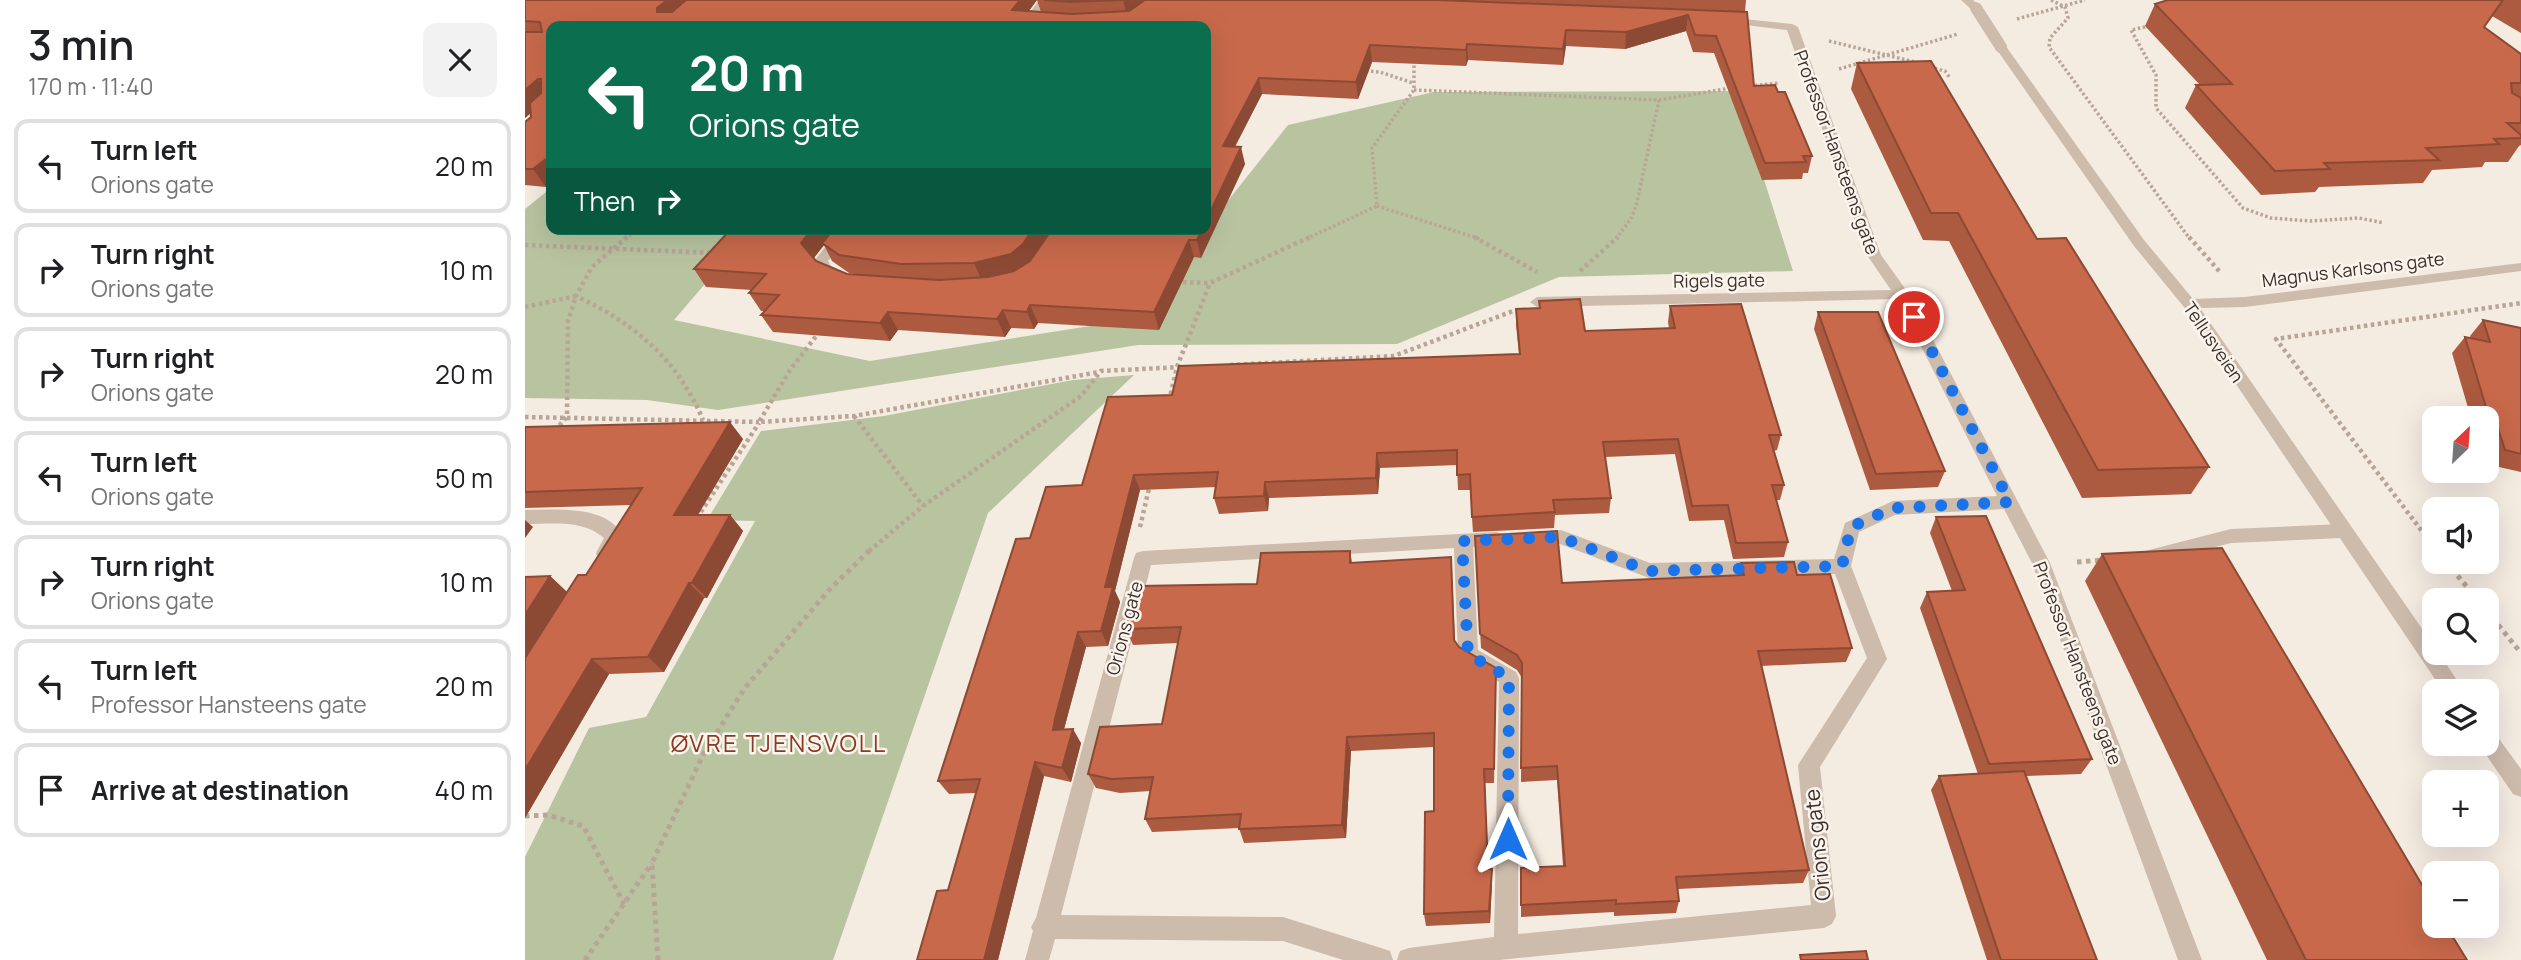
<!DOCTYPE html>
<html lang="en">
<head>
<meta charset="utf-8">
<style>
	:root { --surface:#fff; --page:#f2f2f2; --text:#202124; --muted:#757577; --line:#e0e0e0 }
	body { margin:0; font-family:Manrope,sans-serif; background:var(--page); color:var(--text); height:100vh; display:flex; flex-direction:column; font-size:26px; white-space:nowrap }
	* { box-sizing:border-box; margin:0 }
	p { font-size:23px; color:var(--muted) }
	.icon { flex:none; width:38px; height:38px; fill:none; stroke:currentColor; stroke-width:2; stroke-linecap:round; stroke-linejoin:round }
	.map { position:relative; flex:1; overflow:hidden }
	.drawer { display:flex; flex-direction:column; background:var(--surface); width:525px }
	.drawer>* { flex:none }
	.top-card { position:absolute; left:21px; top:21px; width:665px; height:214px; border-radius:14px; box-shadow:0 7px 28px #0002; background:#0b6e4f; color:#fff; overflow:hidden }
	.needle { width:46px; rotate:25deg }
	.controls { position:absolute; left:1897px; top:406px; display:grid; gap:14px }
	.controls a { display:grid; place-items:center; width:77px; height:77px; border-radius:14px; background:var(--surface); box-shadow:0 7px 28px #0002; font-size:35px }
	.pin { position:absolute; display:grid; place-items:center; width:60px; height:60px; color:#fff; margin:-30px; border:4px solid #fff; border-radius:50%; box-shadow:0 2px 7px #0007 }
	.me { position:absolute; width:77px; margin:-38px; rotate:0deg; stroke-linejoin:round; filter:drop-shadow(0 0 5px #0008) }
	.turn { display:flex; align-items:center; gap:24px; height:147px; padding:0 28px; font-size:32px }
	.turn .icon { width:91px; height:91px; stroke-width:2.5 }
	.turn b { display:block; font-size:49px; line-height:60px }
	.then { display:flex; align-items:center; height:66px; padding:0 28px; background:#0003; gap:14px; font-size:26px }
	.round { display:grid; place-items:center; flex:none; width:74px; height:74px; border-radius:14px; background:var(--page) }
	.headline { display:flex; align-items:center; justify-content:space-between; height:119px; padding:0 28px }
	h1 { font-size:42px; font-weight:600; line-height:52px }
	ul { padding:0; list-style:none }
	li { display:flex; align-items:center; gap:21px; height:94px; margin:0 14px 10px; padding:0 14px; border:4px solid var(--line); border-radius:14px }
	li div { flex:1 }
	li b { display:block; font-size:26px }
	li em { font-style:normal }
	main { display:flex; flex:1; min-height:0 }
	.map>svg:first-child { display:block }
	.green { fill:#b8c4a0 }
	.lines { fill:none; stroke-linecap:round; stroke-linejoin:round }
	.path-far2 { stroke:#b9a596; stroke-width:3.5; stroke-dasharray:2.5 2.5; stroke-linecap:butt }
	.path-far1 { stroke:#b9a596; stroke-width:4.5; stroke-dasharray:3.5 3.5; stroke-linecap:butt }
	.path { stroke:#b9a596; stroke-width:5; stroke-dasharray:4.5 4.5; stroke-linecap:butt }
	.service { fill:#cdbbac; fill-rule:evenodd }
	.minor { fill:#cdbbac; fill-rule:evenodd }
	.tertiary { fill:#cdbbac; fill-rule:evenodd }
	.tertiary-bridge { stroke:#cdbbac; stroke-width:12 }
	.wall { fill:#ac5a40; fill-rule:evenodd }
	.shaded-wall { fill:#8c4a34 }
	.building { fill:#c8694b; stroke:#8c4a34; stroke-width:2 }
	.route { stroke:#1a73e8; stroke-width:12; stroke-dasharray:0 21.6 }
	.labels { text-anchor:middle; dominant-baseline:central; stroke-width:5; stroke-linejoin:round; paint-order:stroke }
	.street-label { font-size:18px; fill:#3b302b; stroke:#fbf5ee }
	.near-street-label { font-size:21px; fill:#3b302b; stroke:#fbf5ee }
	.near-quarter-label { font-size:24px; letter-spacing:2px; fill:#8c3b22; stroke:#fbf5ee }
</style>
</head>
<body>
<main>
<section class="drawer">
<div class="headline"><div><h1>3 min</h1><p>170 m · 11:40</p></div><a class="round"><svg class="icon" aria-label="close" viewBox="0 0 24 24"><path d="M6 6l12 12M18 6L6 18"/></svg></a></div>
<ul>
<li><svg class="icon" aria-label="left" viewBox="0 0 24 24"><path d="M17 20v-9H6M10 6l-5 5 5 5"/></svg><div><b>Turn left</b><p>Orions gate</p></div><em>20 m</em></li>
<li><svg class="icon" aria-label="right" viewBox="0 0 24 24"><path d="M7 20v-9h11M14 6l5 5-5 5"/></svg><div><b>Turn right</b><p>Orions gate</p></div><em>10 m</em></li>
<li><svg class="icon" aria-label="right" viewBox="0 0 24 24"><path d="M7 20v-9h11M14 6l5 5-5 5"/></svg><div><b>Turn right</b><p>Orions gate</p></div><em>20 m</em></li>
<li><svg class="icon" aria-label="left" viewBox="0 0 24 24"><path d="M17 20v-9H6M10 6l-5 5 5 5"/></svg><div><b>Turn left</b><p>Orions gate</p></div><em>50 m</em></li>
<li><svg class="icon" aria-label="right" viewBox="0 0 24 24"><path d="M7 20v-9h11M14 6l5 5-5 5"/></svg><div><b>Turn right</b><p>Orions gate</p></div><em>10 m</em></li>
<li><svg class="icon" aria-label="left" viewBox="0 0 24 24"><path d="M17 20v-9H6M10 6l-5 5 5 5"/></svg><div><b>Turn left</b><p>Professor Hansteens gate</p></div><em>20 m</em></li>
<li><svg class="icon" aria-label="arrive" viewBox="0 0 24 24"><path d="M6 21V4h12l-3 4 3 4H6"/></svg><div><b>Arrive at destination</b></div><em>40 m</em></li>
</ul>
</section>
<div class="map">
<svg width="1996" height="960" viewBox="0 0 1996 960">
	<rect width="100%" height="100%" fill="#f4ebe1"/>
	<g class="green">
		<polygon points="1211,91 1268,271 1034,277 872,344 613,345 193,410 122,400 0,398 0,209 26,188 26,229 227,229 149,320 345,361 609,319 763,125 909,92"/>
		<polygon points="609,375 463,513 308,960 0,960 0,857 64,728 121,717 230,521 182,520 236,431 359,416 548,380"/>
	</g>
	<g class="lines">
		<g class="path-far2">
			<polyline points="1526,0 1540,7 1543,18 1525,38 1524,47 1665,239"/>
			<polyline points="1492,19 1560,0"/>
			<polyline points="1625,26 1606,30 1631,75 1631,108 1718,208 1746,218 1785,221 1834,218 1859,223"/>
			<polyline points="1304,41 1394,63"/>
			<polyline points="1405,67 1420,71 1425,78"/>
			<polyline points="1314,69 1433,34"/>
			<polyline points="841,71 855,72 888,83"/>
			<polyline points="1225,86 1254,83"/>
			<polyline points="889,90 1134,100 1206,88"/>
			<polyline points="852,206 955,239"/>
			<polyline points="100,239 113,229"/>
			<polyline points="781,239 852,206 847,148 889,90 889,58"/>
			<polyline points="1091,239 1107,217 1112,202 1134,100"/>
		</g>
		<g class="path-far1">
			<path d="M102,237L67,267L51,296C109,323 153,360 178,420"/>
			<polyline points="949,237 1012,272"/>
			<polyline points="1664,237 1695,272"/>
			<polyline points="0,245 188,253"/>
			<polyline points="1055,271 1093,237"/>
			<polyline points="651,282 685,283 785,237"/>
			<polyline points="0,307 51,296 43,321 42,416 31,430"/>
			<polyline points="295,331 265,370 234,422 329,416 574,372"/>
			<polyline points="705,365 869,356 988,311"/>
			<polyline points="644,401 652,367 685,283"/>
			<polyline points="329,416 398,506"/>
			<polyline points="0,417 234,422"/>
			<polyline points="172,518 234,423"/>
			<polyline points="615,527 625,484"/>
			<polyline points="1909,547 1751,339 1996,303"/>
			<polyline points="344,551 398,506 556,396 576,371 657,367"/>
		</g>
		<g class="path">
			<polyline points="1552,562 1578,560"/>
			<polyline points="1921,562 1953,600"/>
			<polyline points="1962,611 1996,653"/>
			<polyline points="0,816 23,815 58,826 99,904"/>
			<polyline points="60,960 127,863"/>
			<polyline points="133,960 127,863 179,753 219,689 305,589 346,549"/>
		</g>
		<polygon class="service" points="1816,524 1822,526 1825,531 1822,536 1816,538 1706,543 1624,564 1617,562 1615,557 1617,552 1624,550 1706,529"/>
		<g class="minor">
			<polygon points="514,0 525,0 506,26 495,26"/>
			<polygon points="1199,17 1267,24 1273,27 1356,255 1384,294 1525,563 1677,960 1653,960 1507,563 1479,509 1370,515 1334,532 1326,566 1362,659 1295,767 1311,916 1307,924 1299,928 974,960 872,960 875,951 884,948 969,937 974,682 936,660 933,654 929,548 626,565 536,915 758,917 856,948 865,951 868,960 818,960 758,941 530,939 524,960 500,960 508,931 506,927 511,918 609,558 611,553 618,551 971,532 977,534 980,539 977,544 948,547 953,650 991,672 994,678 993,934 1286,905 1273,765 1342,658 1310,574 1124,578 1035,544 1004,543 1001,538 1004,533 1036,530 1125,563 1309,559 1320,523 1368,501 1472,496 1372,299 1012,307 1005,302 1012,297 1366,290 1342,255 1262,30 1195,22 1195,18"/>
			<polygon points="315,229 330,229 303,261 307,268 321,277 314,282 297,274 289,261"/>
			<path d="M0,510C31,510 82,504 99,537L87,558H73L71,553L79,538C58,519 27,524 0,524Z"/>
		</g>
		<g class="tertiary">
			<polygon points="1436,0 1448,0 1456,8 1447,10"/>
			<polygon points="1476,44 1480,45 1619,240 1668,299 1720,297 1996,263 1996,271 1720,307 1675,308 1909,646 1909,653 1914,653 1939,691 1918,691 1659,307 1609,246 1470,47"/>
			<polygon points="1962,730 1969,732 1996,769 1996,797 1988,794 1955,746 1962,744"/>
		</g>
		<polyline class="tertiary-bridge" points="1451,8 1476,47"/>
	</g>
	<g class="wall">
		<path d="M0,0H1221L1220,12L1229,86L1253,92L1287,156L1283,173H1278L1277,179L1237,180L1189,53L1168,52L1161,31L1100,49L1041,46L1038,65L943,60L941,66L847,62L833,99L737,94L710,147L720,164L676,258L669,257L634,330L513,323L509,329L486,328L480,337L373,330L365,341L248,332L236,315L240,311H236L224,293L227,290L181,287L169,269L206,229H681V26H26V183L21,187L0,185V121L6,117V113L0,118ZM512,0L516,12L504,11ZM299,245L307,261L324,273L336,275L322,274L291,261L289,258Z"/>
		<polygon points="1643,0 1996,0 1996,33 1967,16 1960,27 1996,83 1996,145 1994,146 1983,162 1960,162 1957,167 1907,170 1898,183 1794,187 1790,192 1736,195 1660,108 1671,85 1675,85 1620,26 1630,4"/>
		<polygon points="1332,63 1512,239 1684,467 1666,494 1557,498 1424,241 1398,240 1326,89"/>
		<polygon points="1014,301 1060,331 1144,328 1143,322 1145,306 1256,435 1252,450 1248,451 1259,485 1255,500 1251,500 1263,542 1259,557 1208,559 1199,520 1164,521 1150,454 1080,457 1086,498 1084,513 1030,515 1029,528 948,532 945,490 933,490 932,465 855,468 853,494 744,498 743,511 694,514 689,498 691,487 615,490 590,591 595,602 583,646 561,647 539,729 556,743 546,782 519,776 473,960 392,960 423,890 451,793 424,794 413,781 505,538 647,395 994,354 991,325 991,309 1014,308"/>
		<polygon points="1293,312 1420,471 1413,487 1345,490 1289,329"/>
		<polygon points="1958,320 1996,328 1996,472 1965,465 1962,454 1962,418 1946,418 1927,353 1940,337 1946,339 1945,336"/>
		<polygon points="0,427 218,439 173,515 205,515 218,531 182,598 179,598 139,672 84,674 0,818 0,577 25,576 42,592 61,575 106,505 0,508"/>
		<polygon points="1411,517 1567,759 1556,774 1501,776 1572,960 1462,960 1406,790 1414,776 1453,774 1395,608 1402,592 1427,591 1405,533"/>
		<polygon points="950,536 1037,583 1213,575 1216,563 1272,575 1327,648 1321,662 1236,666 1284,870 1278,883 1153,889 1154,901 1151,913 1089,916 1089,912 996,917 996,905 1038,866 1032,780 996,782 997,678 992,670 956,648"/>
		<polygon points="825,551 827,562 927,573 930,641 934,647 971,668 969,783 960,783 963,869 967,869 967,882 965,923 901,926 899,914 909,811 909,747 826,751 821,838 719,843 714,828 627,832 620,819 625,791 595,793 571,788 563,774 637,724 653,643 608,645 601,629"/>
		<polygon points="1577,554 1942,960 1742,960 1560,581"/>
	</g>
	<g class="shaded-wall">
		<polygon points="142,0 171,0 141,24 132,12 132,8"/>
		<polygon points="495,0 512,0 492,26 487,10"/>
		<polygon points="598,0 620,0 602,16"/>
		<polygon points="1163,15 1161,31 1100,49 1101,32"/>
		<polygon points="1041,30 1041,46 1038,65 1038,49"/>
		<polygon points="942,44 943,60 941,66 941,50"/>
		<polygon points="845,45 847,62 833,99 831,82"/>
		<polygon points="734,78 737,94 701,163 698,146"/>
		<polygon points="13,79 24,96 0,118 0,90"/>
		<polygon points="716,147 720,164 676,258 672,240 677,229 681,229 681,221"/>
		<polygon points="21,159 26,167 26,183 21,187 8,169"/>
		<polygon points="287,229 311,229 297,243 299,245 286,261 276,243"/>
		<polygon points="508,229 527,229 505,261 494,272 457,281 449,263"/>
		<polygon points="664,240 669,257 634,330 629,312"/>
		<polygon points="505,305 513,323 509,329 502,312"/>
		<polygon points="478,310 486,328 480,337 472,319"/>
		<polygon points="363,312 373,330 365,341 355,323"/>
		<polygon points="205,422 218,439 163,531 149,515"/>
		<polygon points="852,453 855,468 853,494 851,478"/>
		<polygon points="609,475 615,490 590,591 595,602 583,646 576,631 580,587"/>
		<polygon points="740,482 744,498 743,511 739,496"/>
		<polygon points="205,515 218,531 182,598 167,583"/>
		<polygon points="0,520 8,527 0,538"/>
		<polygon points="25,576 42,592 0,658 0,615"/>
		<polygon points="164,583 179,598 139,672 123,657"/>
		<polygon points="553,632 561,647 538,733 528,730 530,719"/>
		<polygon points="67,659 84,674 0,818 0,770"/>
		<polygon points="548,729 556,743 546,782 537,768"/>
		<polygon points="822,737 826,751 821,838 817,825"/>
		<polygon points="510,762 519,776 473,960 459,960"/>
		<polygon points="967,869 967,882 965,923 964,911"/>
	</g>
	<g class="building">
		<polygon points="0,0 142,0 132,8 132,12 147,12 161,0 495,0 487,10 547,14 604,11 620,0 912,0 1222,12 1229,86 1250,85 1253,92 1260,92 1287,156 1278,156 1281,162 1240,163 1191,36 1170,35 1163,15 1101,32 1041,30 1038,49 942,44 941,50 845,45 831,82 734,78 698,146 716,147 681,221 681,26 26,26 26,159 21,159 8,169 0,169 0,122 6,117 5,103 16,93 16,79 13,79 0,90 0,32 17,32 15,22 0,21"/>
		<polygon points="519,0 598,0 545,2"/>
		<polygon points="1643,0 1978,0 1959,27 1996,54 1996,83 1986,83 1987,93 1996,98 1996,123 1982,123 1996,135 1996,138 1969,139 1974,144 1901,148 1914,160 1799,163 1805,169 1750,171 1671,85 1707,84 1630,4"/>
		<polygon points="1406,61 1512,239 1541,238 1684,467 1573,470 1433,213 1406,213 1332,63"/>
		<polygon points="206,229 287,229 276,243 291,261 322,274 414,280 463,277 489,271 505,261 527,229 677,229 672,240 664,240 629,312 505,305 502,312 478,310 472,319 363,312 355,323 236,315 254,295 224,293 241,274 169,269"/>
		<polygon points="309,229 508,229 498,244 486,254 449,263 376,264 314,255 297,243"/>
		<polygon points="1055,299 1060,331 1150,328 1145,306 1216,304 1256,435 1244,435 1259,485 1247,485 1263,542 1211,543 1203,505 1167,506 1153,439 1078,442 1086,498 1028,500 1030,512 947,517 945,474 932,475 932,450 852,453 851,478 740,482 739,496 689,498 693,472 609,475 580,587 588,587 576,631 553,632 530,719 528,730 548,729 537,768 510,762 459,960 392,960 412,891 423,890 455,779 413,781 491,539 505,538 521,487 557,485 583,397 647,395 654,366 995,354 991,309 1015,308 1014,301"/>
		<polygon points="1293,312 1353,312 1420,471 1351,474"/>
		<polygon points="1958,320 1996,328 1996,454 1980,450 1969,416 1963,414 1940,337 1965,342"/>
		<polygon points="205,422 149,515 205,515 167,583 164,583 123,657 67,659 0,770 0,658 53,575 61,575 117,488 0,492 0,427"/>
		<polygon points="1461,516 1567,759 1464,764 1402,592 1440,590 1411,517"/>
		<polygon points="1032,531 1037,583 1219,575 1216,563 1269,562 1272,575 1305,574 1327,648 1233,651 1284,870 1151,877 1154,901 1091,904 1091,900 996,905 996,868 1040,866 1032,766 996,768 997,663 992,655 955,634 950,536"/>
		<polygon points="1697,548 1909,905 1909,926 1921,926 1942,960 1781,960 1577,554"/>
		<polygon points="825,551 825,563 926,557 929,640 934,647 971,668 969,769 959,769 963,869 967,869 964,911 899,914 900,812 909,811 909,733 822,737 817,825 714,829 716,814 620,819 628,777 586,779 563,774 575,727 637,724 656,627 601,629 613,586 732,584 736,553"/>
		<polygon points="25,576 0,615 0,577"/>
		<polygon points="1499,771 1572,960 1476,960 1414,776"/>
		<polygon points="1341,951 1343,960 1276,960 1275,955"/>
	</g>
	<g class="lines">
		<polyline class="route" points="983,839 984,678 943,654 937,541 1035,537 1124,571 1317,566 1326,527 1368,508 1485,502 1389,317"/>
	</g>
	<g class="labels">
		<g class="street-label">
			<text transform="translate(1312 152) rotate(70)">Professor Hansteens gate</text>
			<text transform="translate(1828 269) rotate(-7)">Magnus Karlsons gate</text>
			<text transform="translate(1194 280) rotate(-1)">Rigels gate</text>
			<text transform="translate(1689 342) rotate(56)">Tellusveien</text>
			<text transform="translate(599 628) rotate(-75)">Orions gate</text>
			<text transform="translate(1553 663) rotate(69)">Professor Hansteens gate</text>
		</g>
		<g class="near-street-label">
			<text transform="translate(1292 845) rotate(-96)">Orions gate</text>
		</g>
		<g class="near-quarter-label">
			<text x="254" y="742">ØVRE TJENSVOLL</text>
		</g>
	</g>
</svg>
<div class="controls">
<a><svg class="needle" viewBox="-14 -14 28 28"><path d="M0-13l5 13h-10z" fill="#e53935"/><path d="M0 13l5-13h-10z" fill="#757577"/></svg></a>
<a><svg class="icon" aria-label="sound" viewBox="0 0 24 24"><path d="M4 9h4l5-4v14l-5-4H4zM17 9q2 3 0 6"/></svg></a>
<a><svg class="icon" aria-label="search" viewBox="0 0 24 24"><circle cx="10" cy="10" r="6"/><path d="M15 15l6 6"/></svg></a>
<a><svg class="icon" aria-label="layers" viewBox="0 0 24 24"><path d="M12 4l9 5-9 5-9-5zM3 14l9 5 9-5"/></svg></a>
<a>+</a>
<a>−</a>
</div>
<div class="pin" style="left:1389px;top:317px;background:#d93025"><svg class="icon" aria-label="arrive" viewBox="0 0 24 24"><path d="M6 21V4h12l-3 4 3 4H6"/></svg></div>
<svg class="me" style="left:983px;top:839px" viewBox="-20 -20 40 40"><path d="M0-17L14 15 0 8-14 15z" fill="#1a73e8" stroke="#fff" stroke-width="4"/></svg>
<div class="top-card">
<div class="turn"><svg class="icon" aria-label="left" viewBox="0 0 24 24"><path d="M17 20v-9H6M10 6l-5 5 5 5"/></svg><div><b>20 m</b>Orions gate</div></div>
<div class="then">Then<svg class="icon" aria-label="right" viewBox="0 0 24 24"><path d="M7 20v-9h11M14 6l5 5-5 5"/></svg></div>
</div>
</div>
</main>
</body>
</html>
